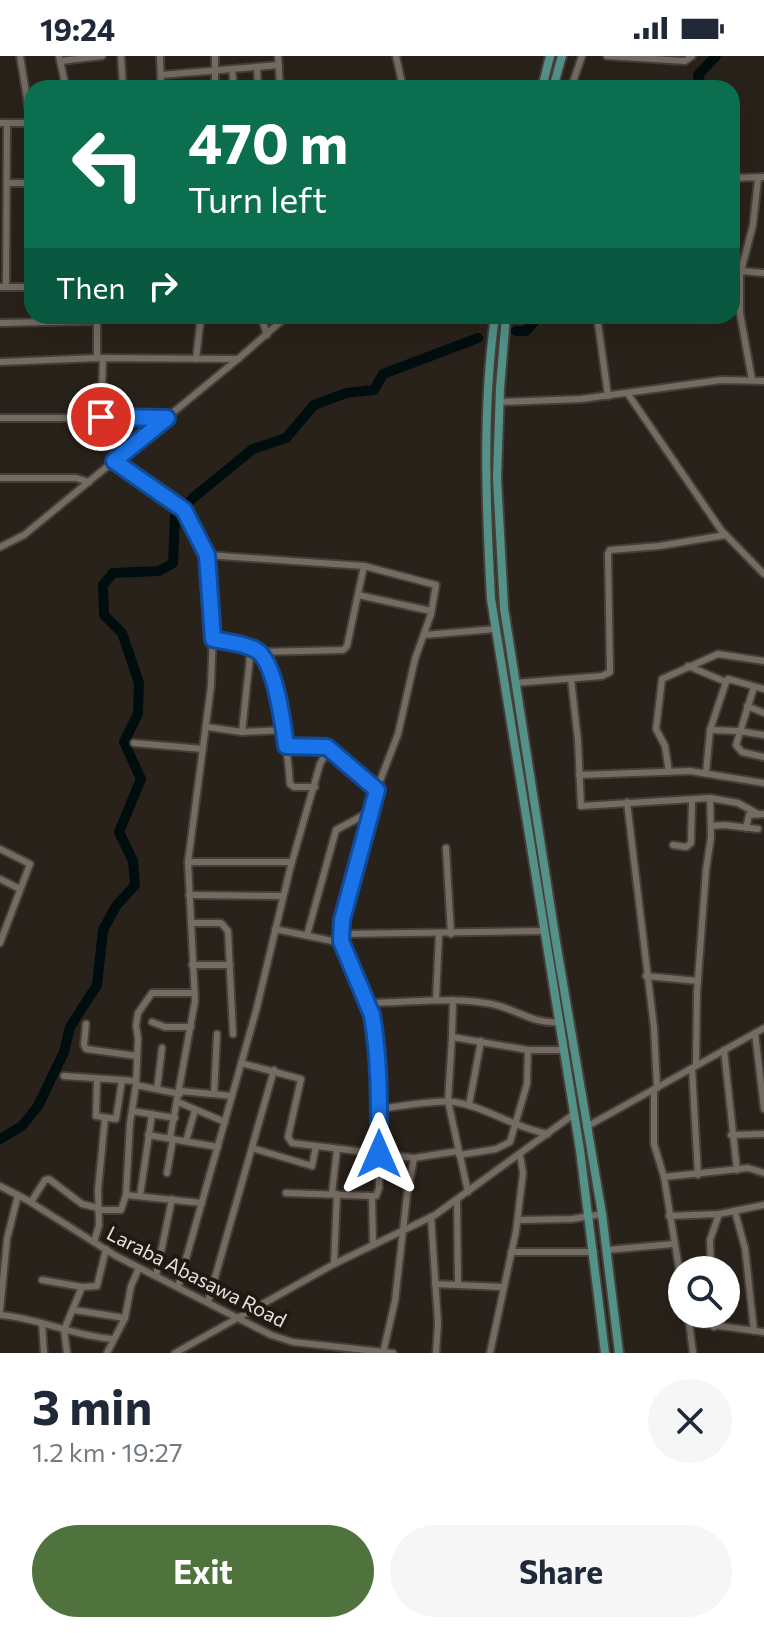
<!DOCTYPE html>
<html lang="en">
<head>
<meta charset="utf-8">
<style>
	:root { --surface:#fff; --page:#f6f6f7; --text:#1f2937; --muted:#747a83; --accent:#50733d }
	body { margin:0; font-family:Commissioner,sans-serif; background:var(--page); color:var(--text); height:100vh; display:flex; flex-direction:column; font-size:30px; white-space:nowrap }
	* { box-sizing:border-box; margin:0 }
	p { font-size:26px; color:var(--muted) }
	.icon { flex:none; width:44px; height:44px; fill:none; stroke:currentColor; stroke-width:2; stroke-linecap:round; stroke-linejoin:round }
	.map { position:relative; height:1297px; overflow:hidden }
	.details { display:flex; flex-direction:column; background:var(--surface); flex:1 }
	.details>* { flex:none }
	.hud { position:absolute; left:24px; top:24px; width:716px; height:244px; border-radius:24px; box-shadow:0 8px 32px #0002; background:#0b6e4f; color:#fff; overflow:hidden }
	.controls { position:absolute; left:668px; top:1200px; display:grid; gap:16px }
	.controls a { display:grid; place-items:center; width:72px; height:72px; border-radius:50%; background:var(--surface); box-shadow:0 8px 32px #0002; font-size:40px }
	.pin { position:absolute; display:grid; place-items:center; width:68px; height:68px; color:#fff; margin:-34px; border:4px solid #fff; border-radius:50%; box-shadow:0 2px 8px #0007 }
	.me { position:absolute; width:88px; margin:-44px; rotate:0deg; stroke-linejoin:round; filter:drop-shadow(0 0 6px #0008) }
	.turn { display:flex; align-items:center; gap:28px; height:168px; padding:0 32px; font-size:36px }
	.turn .icon { width:104px; height:104px; stroke-width:2.5 }
	.turn b { display:block; font-size:56px; line-height:68px }
	.then { display:flex; align-items:center; height:76px; padding:0 32px; background:#0003; gap:16px; font-size:30px }
	.round { display:grid; place-items:center; flex:none; width:84px; height:84px; border-radius:42px; background:var(--page) }
	.head { display:flex; align-items:center; justify-content:space-between; height:136px; padding:0 32px }
	h1 { font-size:48px; font-weight:700; line-height:60px }
	.action { display:flex; gap:16px; margin-top:auto; padding:16px 32px }
	.action a { flex:1; height:92px; border-radius:48px; background:var(--accent); color:#fff; font-size:32px; font-weight:700; line-height:92px; text-align:center }
	.action a+a { background:var(--page); color:var(--text) }
	.status { display:flex; justify-content:space-between; align-items:center; height:56px; padding:0 40px; background:var(--surface); direction:ltr }
	.status svg { height:22px; fill:currentColor }
	.map>svg:first-child { display:block }
	.lines { fill:none; stroke-linecap:round; stroke-linejoin:round }
	.river { stroke:#000d0f; stroke-width:10 }
	.minor-casing { stroke:#453e39; stroke-width:10 }
	.major-casing { stroke:#453e39; stroke-width:12 }
	.minor { stroke:#746b62; stroke-width:6 }
	.major { stroke:#549289; stroke-width:8 }
	.route-casing { stroke:#114b97; stroke-width:20 }
	.route { stroke:#1a73e8; stroke-width:14 }
	.labels { text-anchor:middle; dominant-baseline:central; stroke-width:8; stroke-linejoin:round; paint-order:stroke }
	.street-label { font-size:20px; fill:#e7e1dc; stroke:#201811 }
</style>
</head>
<body>
<div class="status"><b>19:24</b><svg viewBox="0 0 49 12"><path d="M0 12V9h3v3zM5 12V6h3v6zM10 12V3h3v9zM15 12V0h3v12zM26 1h20v11H26zM47 4h2v5h-2z"/></svg></div>
<div class="map">
<svg width="764" height="1297" viewBox="0 0 764 1297">
	<rect width="100%" height="100%" fill="#29221a"/>
	<g class="lines">
		<g class="river">
			<polyline points="702,32 698,19 716,0"/>
			<polyline points="516,275 526,275 539,260"/>
			<polyline points="0,1083 22,1070 38,1050 64,996 70,971 97,929 103,874 116,850 135,829 133,805 119,776 141,723 124,686 138,658 139,627 122,577 104,559 103,529 113,517 159,515 173,507 175,460 194,441 253,393 286,382 314,349 346,337 374,334 383,318 478,282"/>
		</g>
		<g class="minor-casing">
			<g id="minor">
				<polyline points="20,0 31,67"/>
				<polyline points="59,0 66,32"/>
				<polyline points="121,0 123,32"/>
				<polyline points="160,0 161,32"/>
				<polyline points="278,0 280,32"/>
				<polyline points="396,0 403,32"/>
				<polyline points="607,0 685,5 692,0"/>
				<polyline points="61,5 102,0"/>
				<polyline points="257,11 258,32"/>
				<polyline points="232,13 234,32"/>
				<polyline points="161,19 279,9"/>
				<polyline points="215,29 215,0"/>
				<polyline points="571,32 582,0"/>
				<polyline points="0,67 32,67"/>
				<polyline points="732,122 764,121"/>
				<polyline points="7,127 32,127"/>
				<polyline points="741,215 764,217"/>
				<polyline points="0,231 32,231"/>
				<polyline points="6,231 7,67"/>
				<polyline points="261,260 267,279"/>
				<polyline points="597,260 608,340"/>
				<polyline points="0,267 96,265"/>
				<polyline points="97,302 97,260"/>
				<polyline points="196,303 201,260"/>
				<polyline points="0,306 97,302 238,303"/>
				<polyline points="752,324 740,257 740,219 753,169 758,123"/>
				<polyline points="628,338 721,474 764,518"/>
				<polyline points="499,346 581,343 721,324 764,325"/>
				<polyline points="101,361 103,302"/>
				<polyline points="0,362 167,362"/>
				<polyline points="114,405 184,454 207,499 210,525 213,573 211,630 188,806 195,945 170,1082"/>
				<polyline points="0,422 76,422 89,426"/>
				<polyline points="0,491 24,479 238,303 287,260"/>
				<path d="M207,499L364,510L436,529L431,558L415,603L398,678L380,725L342,864C340,903 366,928 373,964C384,1019 379,1076 379,1132L376,1140H372L286,1137"/>
				<polyline points="358,539 431,555"/>
				<polyline points="424,579 496,573"/>
				<path d="M213,583C228,586 255,587 265,601C279,621 288,701 290,728L294,731H315"/>
				<polyline points="258,596 343,594 347,590 364,510"/>
				<polyline points="688,610 726,626 728,623 764,633"/>
				<polyline points="571,623 578,685 581,750 710,742 738,747 758,758"/>
				<polyline points="515,627 602,620 610,616 608,498 610,494 659,490 726,479"/>
				<polyline points="754,631 736,689 742,696 764,701"/>
				<polyline points="747,650 764,657"/>
				<polyline points="207,671 242,676 284,674"/>
				<polyline points="710,674 739,675 764,679"/>
				<polyline points="242,676 251,591"/>
				<polyline points="134,687 203,693"/>
				<polyline points="286,690 327,691 377,734"/>
				<polyline points="669,716 665,690 656,673 662,623 718,598 764,605"/>
				<polyline points="706,717 710,674 726,626"/>
				<polyline points="579,719 690,715 764,727"/>
				<polyline points="627,746 654,972 657,1032"/>
				<polyline points="711,770 724,769 758,773"/>
				<polyline points="746,772 749,759 764,758"/>
				<polyline points="673,789 686,791 691,787 692,745"/>
				<polyline points="446,792 451,878"/>
				<polyline points="0,793 30,808 0,887"/>
				<polyline points="188,806 292,806"/>
				<polyline points="0,823 20,833"/>
				<polyline points="189,839 283,840"/>
				<polyline points="191,867 221,867 228,875 233,978"/>
				<polyline points="275,873 342,887"/>
				<polyline points="341,878 543,875"/>
				<polyline points="307,879 336,774 373,754"/>
				<polyline points="192,909 230,909"/>
				<polyline points="646,920 698,925"/>
				<polyline points="436,944 439,878"/>
				<path d="M367,947C409,947 450,940 492,948C516,953 533,968 558,966"/>
				<polyline points="152,966 165,971 191,971"/>
				<polyline points="86,968 84,989 86,993 137,1000"/>
				<polyline points="755,977 764,1053"/>
				<polyline points="452,981 453,944"/>
				<polyline points="724,994 737,1114"/>
				<polyline points="241,1007 301,1023 288,1081 292,1087 414,1102 458,1095"/>
				<polyline points="696,1009 697,936 706,814 711,781 710,742"/>
				<polyline points="692,1012 698,1119"/>
				<polyline points="64,1020 136,1025"/>
				<polyline points="97,1023 96,1060 116,1063 122,1024"/>
				<polyline points="136,1029 180,1038"/>
				<polyline points="157,1033 162,992"/>
				<polyline points="654,1033 654,1088 664,1121 682,1231"/>
				<polyline points="181,1035 232,1040"/>
				<polyline points="214,1038 217,978"/>
				<polyline points="178,1046 225,1066"/>
				<polyline points="469,1049 481,985"/>
				<path d="M379,1053C399,1051 436,1043 454,1046C487,1051 514,1072 548,1078"/>
				<polyline points="132,1055 175,1062"/>
				<polyline points="586,1071 764,972"/>
				<polyline points="148,1079 218,1091"/>
				<polyline points="731,1079 764,1078"/>
				<polyline points="186,1085 195,1054"/>
				<polyline points="252,1092 312,1110 316,1090"/>
				<polyline points="459,1099 496,1093 510,1086 527,1028 528,994"/>
				<polyline points="167,1117 173,1083"/>
				<polyline points="664,1121 748,1112 764,1117"/>
				<polyline points="0,1130 27,1144 116,1200 271,1279 293,1286 393,1297"/>
				<polyline points="468,1136 448,1045 452,981 528,994 563,994"/>
				<polyline points="332,1138 337,1093"/>
				<polyline points="126,1139 202,1147"/>
				<polyline points="140,1140 152,1058"/>
				<polyline points="372,1140 373,1189"/>
				<polyline points="457,1144 458,1228"/>
				<polyline points="31,1146 45,1124 49,1123 82,1148 98,1152"/>
				<polyline points="98,1154 121,1154 126,1139 130,1067 136,1029 138,982 136,970 138,957 152,937 195,937"/>
				<polyline points="735,1156 745,1192 754,1275"/>
				<polyline points="669,1160 719,1158 764,1149"/>
				<polyline points="431,1161 438,1267 436,1297"/>
				<polyline points="518,1164 572,1163 602,1158"/>
				<polyline points="94,1186 99,1169 98,1134 105,1062"/>
				<polyline points="607,1194 673,1188"/>
				<polyline points="511,1196 594,1196"/>
				<polyline points="334,1208 337,1138"/>
				<polyline points="711,1214 710,1184 719,1158"/>
				<polyline points="156,1220 172,1143"/>
				<polyline points="42,1224 82,1231"/>
				<polyline points="435,1228 502,1231"/>
				<polyline points="178,1231 256,955 290,813 320,708 329,692"/>
				<polyline points="208,1246 274,1014"/>
				<polyline points="74,1254 125,1262"/>
				<polyline points="0,1255 7,1183 18,1139"/>
				<polyline points="688,1258 693,1297"/>
				<polyline points="714,1258 714,1271"/>
				<path d="M0,1259C39,1262 73,1280 113,1283"/>
				<polyline points="689,1266 764,1276"/>
				<polyline points="42,1268 44,1297"/>
				<polyline points="67,1297 64,1274 82,1231 97,1230 106,1193"/>
				<polyline points="107,1297 125,1262 131,1230 139,1212"/>
				<polyline points="175,1297 334,1208 435,1159 574,1058"/>
				<polyline points="383,1297 395,1245 407,1139 414,1102"/>
				<polyline points="490,1297 516,1175 523,1117 520,1099"/>
			</g>
		</g>
		<g class="major-casing">
			<g id="major">
				<polyline points="542,32 550,0"/>
				<polyline points="553,32 562,0"/>
				<path d="M495,260C482,354 486,449 491,543L580,1094L605,1297"/>
				<polyline points="506,260 500,332 497,422 504,552 556,886 602,1158 619,1297"/>
			</g>
		</g>
		<use href="#minor" class="minor"/>
		<use href="#major" class="major"/>
	</g>
	<g class="lines">
		<g class="route-casing">
			<path id="route" d="M101,361L167,362L114,405L184,454L207,499L213,583C226,586 244,587 256,594C275,605 283,667 286,690L327,691L377,734L342,864L341,885L372,959C380,1005 379,1051 379,1098"/>
		</g>
		<use href="#route" class="route"/>
	</g>
	<g class="labels">
		<g class="street-label">
			<text transform="translate(197 1220) rotate(27)">Laraba Abasawa Road</text>
		</g>
	</g>
</svg>
<div class="controls">
<a><svg class="icon" aria-label="search" viewBox="0 0 24 24"><circle cx="10" cy="10" r="6"/><path d="M15 15l6 6"/></svg></a>
</div>
<div class="pin" style="left:101px;top:361px;background:#d93025"><svg class="icon" aria-label="arrive" viewBox="0 0 24 24"><path d="M6 21V4h12l-3 4 3 4H6"/></svg></div>
<svg class="me" style="left:379px;top:1098px" viewBox="-20 -20 40 40"><path d="M0-17L14 15 0 8-14 15z" fill="#1a73e8" stroke="#fff" stroke-width="4"/></svg>
<div class="hud">
<div class="turn"><svg class="icon" aria-label="left" viewBox="0 0 24 24"><path d="M17 20v-9H6M10 6l-5 5 5 5"/></svg><div><b>470 m</b>Turn left</div></div>
<div class="then">Then<svg class="icon" aria-label="right" viewBox="0 0 24 24"><path d="M7 20v-9h11M14 6l5 5-5 5"/></svg></div>
</div>
</div>
<section class="details">
<div class="head"><div><h1>3 min</h1><p>1.2 km · 19:27</p></div><a class="round"><svg class="icon" aria-label="close" viewBox="0 0 24 24"><path d="M6 6l12 12M18 6L6 18"/></svg></a></div>
<div class="action"><a>Exit</a><a>Share</a></div>
</section>
</body>
</html>
